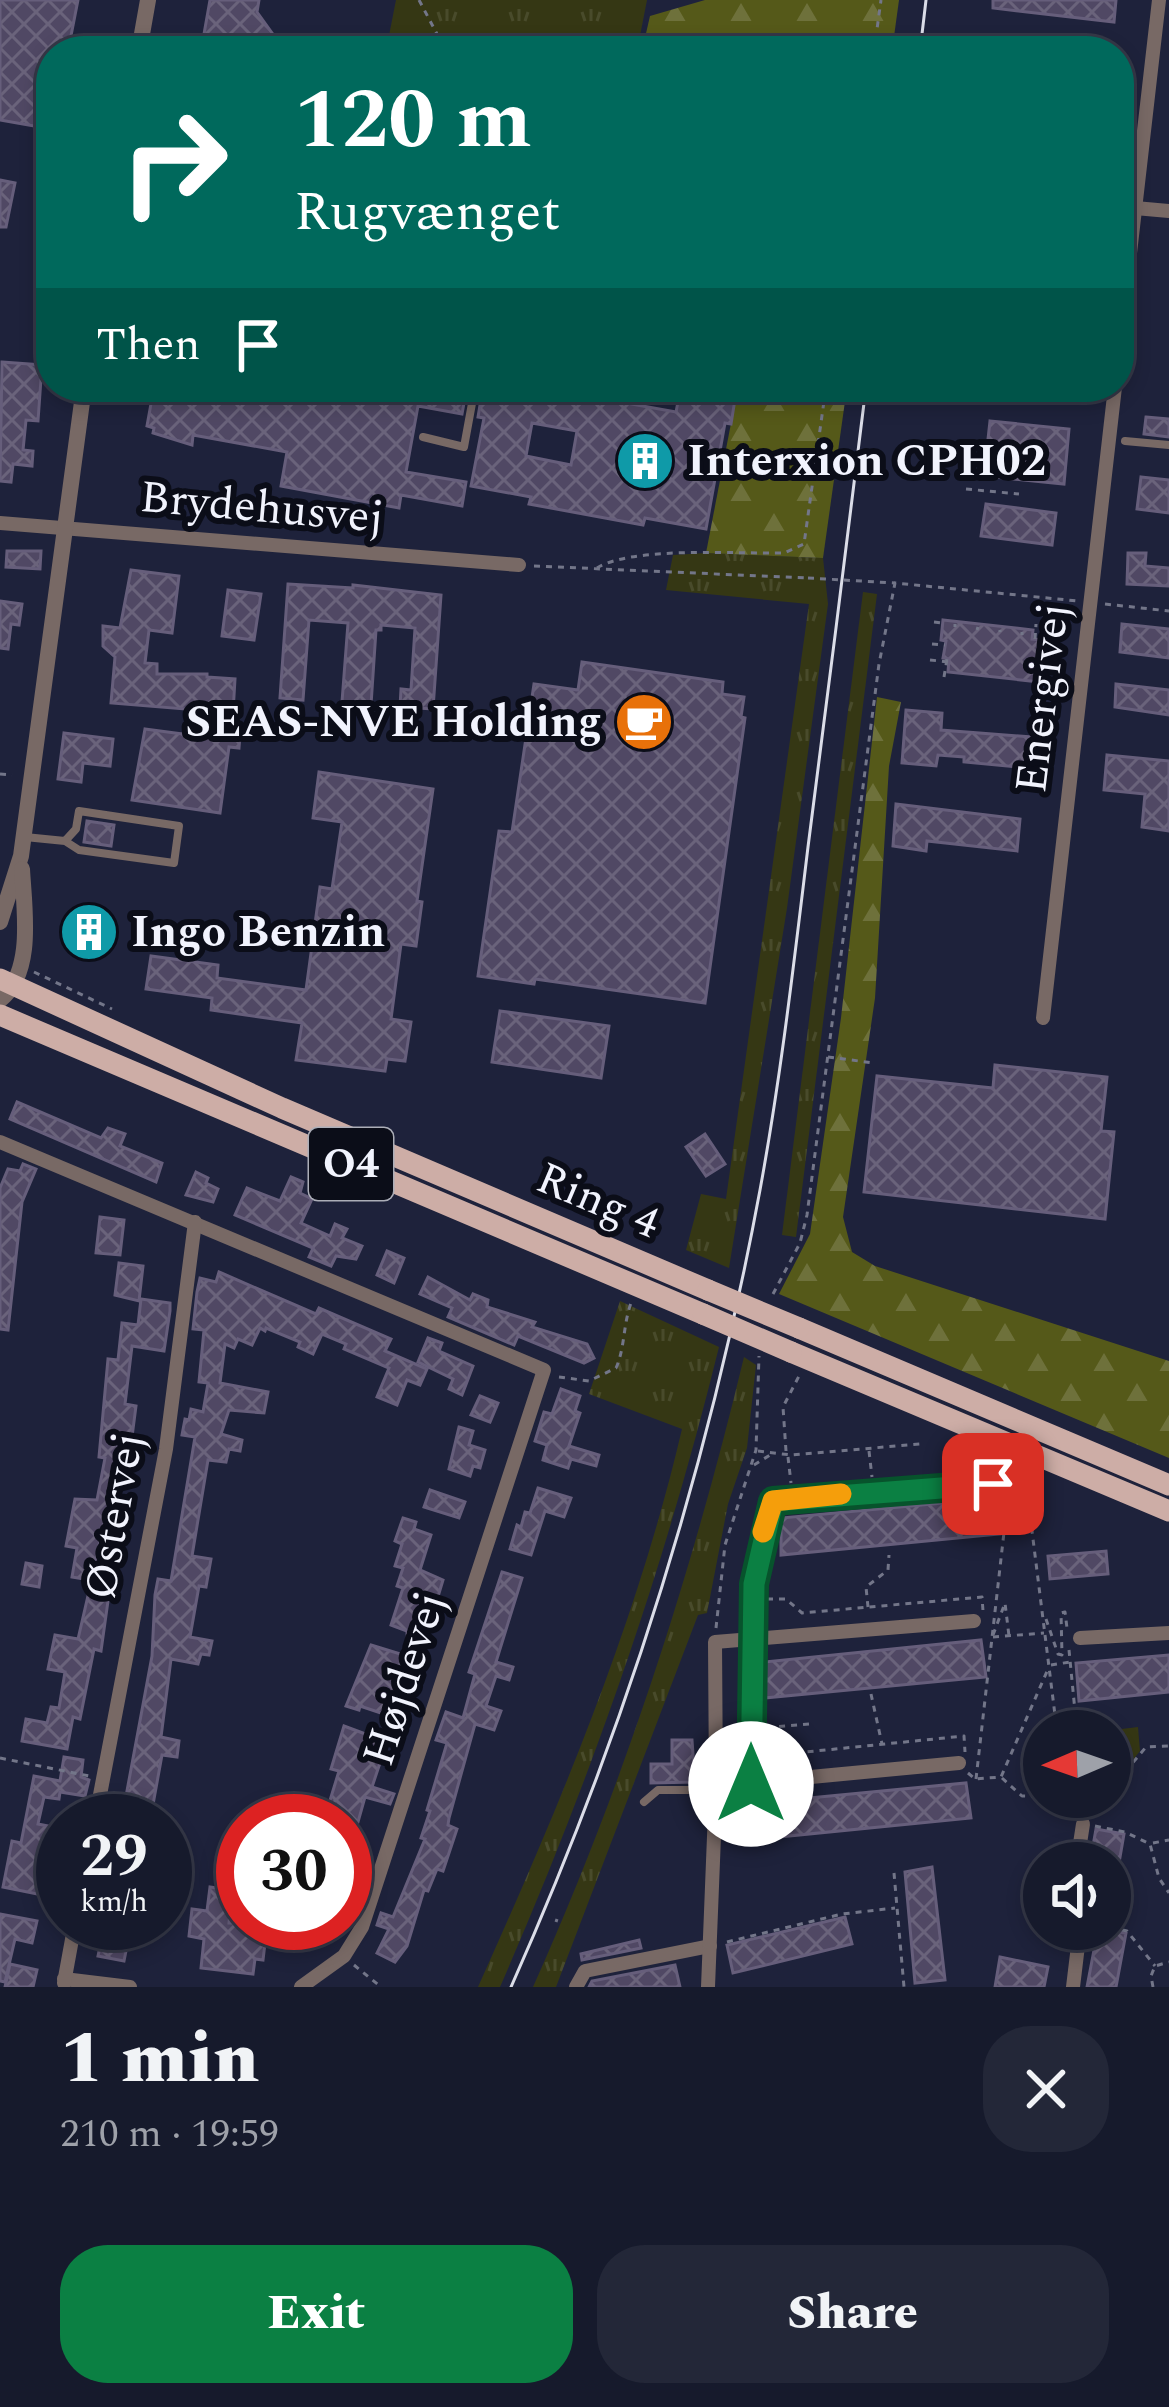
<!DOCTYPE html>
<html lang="en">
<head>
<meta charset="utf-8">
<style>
	:root { --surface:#161a2c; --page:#232738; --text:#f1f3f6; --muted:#9ea1a9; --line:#353848; --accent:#0b8043 }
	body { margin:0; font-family:Spectral,serif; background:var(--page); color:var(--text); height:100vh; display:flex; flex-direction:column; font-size:45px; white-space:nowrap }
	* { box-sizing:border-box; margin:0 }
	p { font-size:39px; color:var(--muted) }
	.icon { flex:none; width:66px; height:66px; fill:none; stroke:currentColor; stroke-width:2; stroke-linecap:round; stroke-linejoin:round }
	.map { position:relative; height:1987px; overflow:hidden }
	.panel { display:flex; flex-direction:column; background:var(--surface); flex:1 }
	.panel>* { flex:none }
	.top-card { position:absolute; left:36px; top:36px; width:1098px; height:366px; border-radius:48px; box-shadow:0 6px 18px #0003,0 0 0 3px var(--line); background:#00695c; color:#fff; overflow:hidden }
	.needle { width:78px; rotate:268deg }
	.buttons { position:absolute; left:1023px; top:1710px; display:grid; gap:24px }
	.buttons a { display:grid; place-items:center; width:108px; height:108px; border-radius:50%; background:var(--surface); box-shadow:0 6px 18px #0003,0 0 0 3px var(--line); font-size:60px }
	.speed { position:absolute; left:36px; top:1794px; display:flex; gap:24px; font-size:60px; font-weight:700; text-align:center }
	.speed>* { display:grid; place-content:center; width:156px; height:156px; border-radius:50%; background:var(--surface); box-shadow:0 6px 18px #0003,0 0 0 3px var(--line); line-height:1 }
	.speed small { font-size:30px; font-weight:400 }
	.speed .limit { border:18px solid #d22; background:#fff; color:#111 }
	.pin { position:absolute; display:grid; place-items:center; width:102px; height:102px; color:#fff; margin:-51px; border-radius:24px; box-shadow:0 6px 18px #0006 }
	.me { position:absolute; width:132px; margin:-66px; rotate:0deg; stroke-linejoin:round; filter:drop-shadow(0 0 9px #0008) }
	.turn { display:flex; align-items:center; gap:42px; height:252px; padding:0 60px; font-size:54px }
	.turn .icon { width:156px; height:156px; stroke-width:2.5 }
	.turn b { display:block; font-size:84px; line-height:102px }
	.then { display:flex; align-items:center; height:114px; padding:0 60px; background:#0003; gap:24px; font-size:45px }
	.round { display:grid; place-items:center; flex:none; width:126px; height:126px; border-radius:48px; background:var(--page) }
	.overview { display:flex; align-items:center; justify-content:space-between; height:204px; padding:0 60px }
	h1 { font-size:72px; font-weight:800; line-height:90px }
	.action { display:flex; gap:24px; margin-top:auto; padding:24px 60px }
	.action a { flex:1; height:138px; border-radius:48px; background:var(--accent); color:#fff; font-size:48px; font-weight:800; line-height:138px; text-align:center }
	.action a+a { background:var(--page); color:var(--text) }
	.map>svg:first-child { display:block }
	.grass { fill:url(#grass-tufts) }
	.forest { fill:url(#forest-firs) }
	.park { fill:#353714 }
	.building { fill:url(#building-cross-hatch); stroke:#665e7b; stroke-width:3; fill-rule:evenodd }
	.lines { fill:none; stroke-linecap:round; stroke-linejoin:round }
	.path { stroke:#737689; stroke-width:3; stroke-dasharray:6 6; stroke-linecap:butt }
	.service { stroke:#786965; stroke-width:8 }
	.minor { stroke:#786965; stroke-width:14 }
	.tertiary { stroke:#786965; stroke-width:16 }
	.primary { stroke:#cdada6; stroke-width:21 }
	.tram { stroke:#dbdde8; stroke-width:3 }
	.path-bridge { stroke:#737689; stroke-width:3; stroke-dasharray:6 6; stroke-linecap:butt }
	.primary-bridge { stroke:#cdada6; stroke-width:21 }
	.route-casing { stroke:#07532c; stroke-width:30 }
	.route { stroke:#0b8043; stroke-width:21 }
	.slow { stroke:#f59e0b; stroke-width:21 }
	.labels { text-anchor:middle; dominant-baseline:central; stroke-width:12; stroke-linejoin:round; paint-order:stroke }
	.shield { fill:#0b0d18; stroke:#acaeb8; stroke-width:3 }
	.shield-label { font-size:42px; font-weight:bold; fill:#f1f3fd }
	.poi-label { font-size:45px; font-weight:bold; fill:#f1f3fd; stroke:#0b0d18; text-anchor:start }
	.street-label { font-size:45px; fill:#f1f3fd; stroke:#0b0d18 }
</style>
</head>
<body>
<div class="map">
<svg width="1169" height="1987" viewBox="0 0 1169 1987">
	<defs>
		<pattern id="grass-tufts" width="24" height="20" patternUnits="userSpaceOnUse" patternTransform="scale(3)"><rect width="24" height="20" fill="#353714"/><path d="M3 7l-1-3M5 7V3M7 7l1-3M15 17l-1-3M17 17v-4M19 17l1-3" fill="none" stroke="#494b2b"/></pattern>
		<pattern id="forest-firs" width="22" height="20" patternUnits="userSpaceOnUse" patternTransform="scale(3)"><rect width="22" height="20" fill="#555919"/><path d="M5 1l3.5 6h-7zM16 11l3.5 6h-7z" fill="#6e713b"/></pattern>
		<pattern id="building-cross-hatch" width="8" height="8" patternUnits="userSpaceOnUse" patternTransform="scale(3)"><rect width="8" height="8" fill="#504864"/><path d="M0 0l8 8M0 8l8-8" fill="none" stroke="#6a637b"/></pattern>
	</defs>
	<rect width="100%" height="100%" fill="#1e223b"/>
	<g class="grass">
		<polygon points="396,0 647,0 637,51 386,51"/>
		<polygon points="706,553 823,558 828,604 787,908 729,1268 686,1250 701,1194 726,1199 809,604 666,590 673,555"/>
		<polygon points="863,592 877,594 796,1237 782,1235"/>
		<path d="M620,1301L719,1347C664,1570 592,1776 500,1987H478C559,1807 637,1622 682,1429L589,1394Z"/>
		<path d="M744,1357L756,1365L747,1448L728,1504L707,1613L698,1615L556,1987H533C624,1784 692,1573 744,1357Z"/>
	</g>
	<g class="forest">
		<polygon points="705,0 899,0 892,51 642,51 650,16"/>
		<polygon points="738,387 847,387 823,558 706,553"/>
		<polygon points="877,697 901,702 889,766 875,998 843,1217 852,1252 875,1266 1169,1361 1169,1458 779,1294 810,1234 841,1018"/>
	</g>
	<polygon class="park" points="1138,1727 1140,1751 1114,1784 1110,1780 1110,1731 1105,1731"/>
	<g class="building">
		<polygon points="0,0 78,0 68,51 51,51 51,129 0,120"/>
		<polygon points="210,0 259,0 257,12 285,51 201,51"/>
		<polygon points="993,0 1116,0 1114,22 993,8"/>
		<polygon points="0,180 15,183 6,227 0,227"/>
		<polygon points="2,362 42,365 38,421 26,420 23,450 33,451 32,466 13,464 11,482 0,481"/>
		<polygon points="154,387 467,387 462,414 418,406 406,472 466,482 462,506 401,495 399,508 281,486 287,452 193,435 192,445 153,433 154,428 147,426"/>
		<path d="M483,387H537L676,412L681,387H737L731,424L725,423L706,529L645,518L643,525L529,504L531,497L471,486L484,418L478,417ZM532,423L577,431L571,465L526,456Z"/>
		<polygon points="1146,417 1169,419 1169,437 1144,434"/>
		<polygon points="990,421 1069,429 1064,484 984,476"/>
		<polygon points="1141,477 1169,480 1169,513 1137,509"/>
		<polygon points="986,504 1056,513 1052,545 981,536"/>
		<polygon points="7,551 41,551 40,569 6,567"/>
		<polygon points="1128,553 1146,553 1145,566 1169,568 1169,586 1127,584"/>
		<polygon points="131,570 179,576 172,633 149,630 145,663 157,664 157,674 207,674 207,677 235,679 233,713 111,703 115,657 103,646 103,626 120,628"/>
		<polygon points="288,584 353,588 353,585 441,595 433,709 400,707 401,689 411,690 415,628 381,625 381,630 376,630 371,705 342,702 348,623 309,620 303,700 280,698"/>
		<polygon points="228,590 261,594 254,640 222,636"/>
		<polygon points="0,601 22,604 19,625 11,624 8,649 0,648"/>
		<polygon points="943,620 1033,630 1032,639 1045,640 1040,682 948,672 949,659 943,658 946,641 941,640"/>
		<polygon points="1122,624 1169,629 1169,658 1120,652"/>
		<polygon points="582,662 723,682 722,694 744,697 741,717 745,718 705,1003 535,979 534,984 478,976 499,831 512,832 534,684 578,690"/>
		<polygon points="1116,684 1169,690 1169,715 1115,707"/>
		<polygon points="906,710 942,713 941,730 1031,737 1028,768 964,762 964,757 938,755 936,766 902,763"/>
		<polygon points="145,729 228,740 229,733 240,735 239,748 229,747 220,813 132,800"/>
		<polygon points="64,733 113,739 110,766 83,763 81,782 58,779"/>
		<polygon points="1107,755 1169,761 1169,831 1142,827 1145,794 1104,790"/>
		<polygon points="319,772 433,789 417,901 422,902 416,946 401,944 391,1019 411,1022 405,1061 387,1059 385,1071 296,1060 302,1023 211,1010 212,998 146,989 151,956 218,965 217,978 306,990 320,887 332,889 342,822 313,818"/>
		<polygon points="896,804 1020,819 1017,851 927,841 926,851 893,846"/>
		<polygon points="87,821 114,825 111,846 84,842"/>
		<polygon points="82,916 100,918 95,949 78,947"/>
		<polygon points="500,1011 609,1026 601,1078 492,1062"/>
		<polygon points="995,1065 1107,1077 1101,1131 1114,1132 1105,1219 864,1192 877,1076 993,1088"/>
		<polygon points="17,1102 101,1138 108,1128 125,1134 120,1146 162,1163 156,1182 10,1119"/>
		<polygon points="705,1134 725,1164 706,1176 686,1147"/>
		<polygon points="23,1164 36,1169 22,1202 8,1330 0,1329 0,1188 8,1169 20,1171"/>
		<polygon points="196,1172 208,1178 206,1183 218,1189 213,1202 186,1195"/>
		<polygon points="291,1177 303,1182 300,1193 312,1199 301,1223 330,1236 335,1224 347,1229 342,1238 362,1246 356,1259 336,1256 331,1266 309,1257 313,1248 235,1215 247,1188 280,1201"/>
		<polygon points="100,1217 124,1220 120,1255 96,1253"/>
		<polygon points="387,1251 404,1258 394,1283 377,1275"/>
		<polygon points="119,1263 143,1266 139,1301 115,1295"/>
		<polygon points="219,1272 316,1314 319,1308 391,1339 385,1351 427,1369 420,1385 407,1380 397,1405 377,1397 389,1368 344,1349 346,1344 322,1334 313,1354 298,1347 300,1342 266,1328 265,1331 260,1328 252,1345 238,1339 234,1348 225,1344 220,1383 268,1392 264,1413 229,1410 221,1434 242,1440 240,1451 229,1449 226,1462 208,1460 192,1556 211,1559 206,1587 199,1586 190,1637 212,1641 209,1655 201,1654 198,1664 171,1659 161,1737 179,1741 177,1757 162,1755 150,1821 128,1821 130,1808 124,1807 152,1656 155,1595 158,1579 171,1581 195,1437 182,1435 185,1419 189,1420 191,1409 203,1412 208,1383 199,1382 204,1330 193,1329 197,1292 200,1278 216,1282"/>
		<polygon points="428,1277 470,1300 473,1294 488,1300 487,1307 535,1322 532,1327 587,1344 594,1358 584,1363 518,1336 514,1345 448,1317 452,1308 420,1294"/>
		<polygon points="141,1299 170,1303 170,1311 164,1351 132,1346 125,1404 136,1406 132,1437 120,1436 115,1458 125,1460 121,1485 113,1483 95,1563 109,1565 102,1600 108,1601 101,1651 94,1649 80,1719 73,1717 67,1749 22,1741 26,1719 47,1723 51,1707 59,1708 65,1672 48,1669 55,1635 78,1639 90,1587 90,1580 72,1577 77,1548 66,1546 75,1499 97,1500 105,1458 99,1457 108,1359 118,1360 122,1323 138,1325"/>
		<polygon points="428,1338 442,1343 439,1351 473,1366 462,1395 449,1389 453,1379 418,1362"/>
		<polygon points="561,1389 580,1396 575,1411 580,1413 569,1446 599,1455 596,1466 571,1459 568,1468 543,1460 547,1445 535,1441 544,1412 552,1414"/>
		<polygon points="480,1396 498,1403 490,1422 471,1415"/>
		<polygon points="459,1427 473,1431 469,1445 485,1450 480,1468 473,1466 470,1476 449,1469"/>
		<polygon points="538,1488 571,1498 564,1517 545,1511 531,1555 510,1549 517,1525 521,1527 525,1512 530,1513"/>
		<polygon points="430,1490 465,1502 459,1518 424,1507"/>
		<polygon points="997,1498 1000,1534 781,1555 781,1518"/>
		<polygon points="403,1518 416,1522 414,1529 431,1535 420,1570 443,1580 418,1663 408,1660 407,1631 391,1625 403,1588 397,1586 403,1568 395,1566 402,1544 395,1541"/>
		<polygon points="1106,1551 1108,1574 1050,1579 1048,1556"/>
		<polygon points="26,1563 42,1566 39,1587 22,1584"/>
		<polygon points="502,1572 522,1578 496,1662 513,1667 509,1680 496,1676 486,1706 501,1711 494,1730 475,1724 449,1818 448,1825 457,1829 443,1871 437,1869 428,1891 424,1890 407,1946 395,1962 377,1953 389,1929 377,1925 381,1913 393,1917 425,1839 421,1838 430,1811 427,1810 447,1743 436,1740 446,1712 463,1718 475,1674 469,1672"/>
		<polygon points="981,1640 986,1677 764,1698 764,1662"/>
		<polygon points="371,1645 407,1656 395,1698 389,1696 384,1714 360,1706 359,1710 346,1706"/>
		<polygon points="1169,1655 1169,1692 1079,1701 1076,1663"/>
		<polygon points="344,1726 387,1742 372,1787 394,1794 390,1804 365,1797 349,1854 345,1853 345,1821 313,1821 318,1804 328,1807 339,1771 331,1769"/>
		<polygon points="672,1740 692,1740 695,1782 651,1783 651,1764 672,1764"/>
		<polygon points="64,1757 83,1760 81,1777 89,1780 85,1796 60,1792 59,1799 44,1797 38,1824 48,1826 44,1856 63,1860 57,1898 3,1887 12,1841 21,1843 34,1776 60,1781"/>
		<polygon points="966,1783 971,1818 748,1840 746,1804"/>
		<polygon points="1096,1829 1124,1834 1119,1863 1090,1863"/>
		<polygon points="932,1867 945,1980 915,1983 905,1872"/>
		<polygon points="210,1887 232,1890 229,1923 276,1923 275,1936 266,1935 263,1960 255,1959 253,1974 201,1968 204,1939 189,1936 192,1909 207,1911"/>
		<polygon points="0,1914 37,1921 32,1943 15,1939 5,1982 0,1981"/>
		<polygon points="845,1917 852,1944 733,1973 727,1945"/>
		<polygon points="105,1923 143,1923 139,1943 128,1941 124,1961 98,1956"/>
		<polygon points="1098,1929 1126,1933 1116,1987 1087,1987"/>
		<polygon points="639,1940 641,1948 582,1960 581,1954"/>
		<polygon points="1000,1957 1048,1967 1044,1987 995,1987"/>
		<polygon points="10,1964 37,1970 33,1987 5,1987"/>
		<polygon points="675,1965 680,1987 589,1987 592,1981"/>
	</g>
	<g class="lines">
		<g class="path">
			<polyline points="419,0 446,51"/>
			<polyline points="874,51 881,0"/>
			<polyline points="966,489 1019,494"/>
			<polyline points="534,566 808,578"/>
			<path d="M597,568C632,546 738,554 784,553L804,544L826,387"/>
			<polyline points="1105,604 1169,611"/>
			<polyline points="934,622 943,623"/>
			<polyline points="955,627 955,624"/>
			<polyline points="977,630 978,627"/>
			<polyline points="1000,632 1000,630"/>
			<polyline points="1022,635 1022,632"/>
			<polyline points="1035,639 1036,624"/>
			<polyline points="932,644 945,645"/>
			<polyline points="1043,658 1049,659"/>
			<polyline points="930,660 949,662"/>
			<polyline points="1042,664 1048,665"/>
			<polyline points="1041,670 1048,671"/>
			<polyline points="944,677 947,659"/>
			<polyline points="1041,677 1047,678"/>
			<polyline points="0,774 12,775"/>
			<polyline points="34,972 112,1009"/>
			<polyline points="828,1057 874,1063"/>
			<polyline points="773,1294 800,1243 807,1215 879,664 895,583 1078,601"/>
			<path d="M559,1377L589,1381L616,1368C625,1348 623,1325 631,1303"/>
			<polyline points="758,1451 791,1455 920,1444"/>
			<polyline points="786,1451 783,1407 799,1376"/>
			<polyline points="869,1451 872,1477"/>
			<polyline points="788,1457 791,1483"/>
			<polyline points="754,1465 770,1455"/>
			<polyline points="1007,1484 1020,1484 1027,1491 1057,1731"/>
			<polyline points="767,1599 786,1599 802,1613 982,1597 983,1611"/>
			<polyline points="868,1607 866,1587 888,1570 889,1555"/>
			<polyline points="1046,1619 1058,1654 1062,1655 1061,1613 1065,1612 1067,1628"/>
			<polyline points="716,1628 725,1545 756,1450 759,1356"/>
			<polyline points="993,1635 1005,1603 1009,1636"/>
			<polyline points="993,1637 1044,1633"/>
			<polyline points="1069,1650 1075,1711 1090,1724 1090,1731"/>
			<polyline points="1051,1665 1070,1662"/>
			<polyline points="871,1694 882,1744"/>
			<polyline points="809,1724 773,1727 776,1755 964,1736 965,1752"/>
			<polyline points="0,1758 89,1776"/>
			<polyline points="1110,1768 1120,1777"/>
			<polyline points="968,1773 975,1779 1001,1777 1048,1669"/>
			<polyline points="1002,1778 1022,1796 1073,1797"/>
			<polyline points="976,1779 1008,1497 1001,1497"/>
			<polyline points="1110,1790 1146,1747 1169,1746"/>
			<polyline points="1065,1797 1079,1809"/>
			<polyline points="1095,1826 1125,1832 1150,1844 1159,1878 1169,1893"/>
			<polyline points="1153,1843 1169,1840"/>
			<polyline points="894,1873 904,1987"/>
			<polyline points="556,1922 557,1919"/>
			<polyline points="1110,1927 1127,1931 1155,1966"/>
			<polyline points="727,1942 842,1914 895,1908"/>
			<polyline points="354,1965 381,1987"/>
			<polyline points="1153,1987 1151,1976 1155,1966 1169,1962"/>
		</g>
		<g class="service">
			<polyline points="423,437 464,447 475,387"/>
			<polyline points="1125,441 1169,445"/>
			<polyline points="25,837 65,841 79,850 174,863 179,826 79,811 76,829 65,841"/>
			<polyline points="644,1802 658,1790 716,1790"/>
		</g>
		<g class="minor">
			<polyline points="1135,208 1169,211"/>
			<polyline points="1119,349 1159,0"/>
			<polyline points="0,523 519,565"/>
			<polyline points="1043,1018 1115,387"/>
			<polyline points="0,1142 544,1370 362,1927 344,1956 301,1987"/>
			<polyline points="1080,1638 1169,1633"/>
			<polyline points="751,1784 754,1584 773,1501 993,1484"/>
			<polyline points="716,1786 959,1763"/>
			<polyline points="95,1821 166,1449 195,1222"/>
			<polyline points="1077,1863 1083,1824"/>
			<polyline points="64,1979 130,1987"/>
			<polyline points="64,1983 75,1923"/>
			<polyline points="576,1987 585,1971 710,1946"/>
			<polyline points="708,1987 716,1786 715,1642 974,1621"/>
			<polyline points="1073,1987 1080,1929"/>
		</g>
		<g class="tertiary">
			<polyline points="139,51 148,0"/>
			<polyline points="0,922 21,856 84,387"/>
			<path d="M0,1000C35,972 24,908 22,869"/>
		</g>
		<g class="primary">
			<polyline points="0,979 282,1108 708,1290"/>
			<polyline points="0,1015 703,1314"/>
			<polyline points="799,1328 1169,1485"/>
			<polyline points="791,1352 1169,1511"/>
		</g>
		<g class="tram">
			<polyline points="920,51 926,0"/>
			<path d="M511,1987C625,1731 709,1465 760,1190C781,1076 794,962 808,847C828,694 847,540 866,387"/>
		</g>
		<polyline class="path-bridge" points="808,578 895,583"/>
		<g class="primary-bridge">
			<polyline points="708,1290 799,1328"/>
			<polyline points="703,1314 791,1352"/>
		</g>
	</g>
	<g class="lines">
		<g class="route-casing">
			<polyline id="route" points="751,1784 754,1584 773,1501 993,1484"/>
		</g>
		<use href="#route" class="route"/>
		<polyline class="slow" points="763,1532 773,1501 841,1494"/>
	</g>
	<defs>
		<g id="building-disc" transform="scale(3)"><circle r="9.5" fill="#0f9aa8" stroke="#0b0d18"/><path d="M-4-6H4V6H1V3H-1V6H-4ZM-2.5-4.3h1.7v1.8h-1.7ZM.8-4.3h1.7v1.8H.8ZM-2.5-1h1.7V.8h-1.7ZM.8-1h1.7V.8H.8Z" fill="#fff"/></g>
		<g id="cafe-disc" transform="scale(3)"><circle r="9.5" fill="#e8710a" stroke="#0b0d18"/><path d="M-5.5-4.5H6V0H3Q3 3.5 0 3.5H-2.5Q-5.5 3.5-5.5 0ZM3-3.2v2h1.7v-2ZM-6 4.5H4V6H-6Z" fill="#fff"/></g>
	</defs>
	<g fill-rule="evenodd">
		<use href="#building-disc" x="645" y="461"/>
		<use href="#cafe-disc" x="644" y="722"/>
		<use href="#building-disc" x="89" y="932"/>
	</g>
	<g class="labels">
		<rect class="shield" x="309" y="1128" width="84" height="72" rx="9"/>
		<g class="shield-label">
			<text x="351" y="1164">O4</text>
		</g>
		<g class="poi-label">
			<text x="687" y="461">Interxion CPH02</text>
			<text x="602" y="722" text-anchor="end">SEAS-NVE Holding</text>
			<text x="131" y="932">Ingo Benzin</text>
		</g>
		<g class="street-label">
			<text transform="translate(262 508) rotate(5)">Brydehusvej</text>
			<text transform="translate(1043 698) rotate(-83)">Energivej</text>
			<text transform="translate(598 1201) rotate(23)">Ring 4</text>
			<text transform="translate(115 1516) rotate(-80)">Østervej</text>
			<text transform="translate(405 1679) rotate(-72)">Højdevej</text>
		</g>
	</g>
</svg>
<div class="buttons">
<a><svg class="needle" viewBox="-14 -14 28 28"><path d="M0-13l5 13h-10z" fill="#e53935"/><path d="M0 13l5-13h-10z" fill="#9ea1a9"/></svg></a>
<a><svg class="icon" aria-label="sound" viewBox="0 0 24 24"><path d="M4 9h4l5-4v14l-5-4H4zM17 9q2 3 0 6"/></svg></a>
</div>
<div class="speed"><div>29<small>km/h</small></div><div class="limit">30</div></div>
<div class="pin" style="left:993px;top:1484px;background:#d93025"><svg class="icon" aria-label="arrive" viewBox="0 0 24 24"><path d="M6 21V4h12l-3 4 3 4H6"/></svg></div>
<svg class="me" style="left:751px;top:1784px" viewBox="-20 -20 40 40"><circle r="19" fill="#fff"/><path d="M0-13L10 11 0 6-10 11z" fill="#0b8043"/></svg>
<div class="top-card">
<div class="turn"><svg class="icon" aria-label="right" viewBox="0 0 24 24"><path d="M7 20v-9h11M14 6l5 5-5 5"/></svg><div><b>120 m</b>Rugvænget</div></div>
<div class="then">Then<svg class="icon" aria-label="arrive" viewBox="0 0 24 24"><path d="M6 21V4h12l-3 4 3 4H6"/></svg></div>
</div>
</div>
<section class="panel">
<div class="overview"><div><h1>1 min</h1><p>210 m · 19:59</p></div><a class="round"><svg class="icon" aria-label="close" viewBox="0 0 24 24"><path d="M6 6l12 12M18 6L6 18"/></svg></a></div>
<div class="action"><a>Exit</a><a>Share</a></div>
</section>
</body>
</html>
